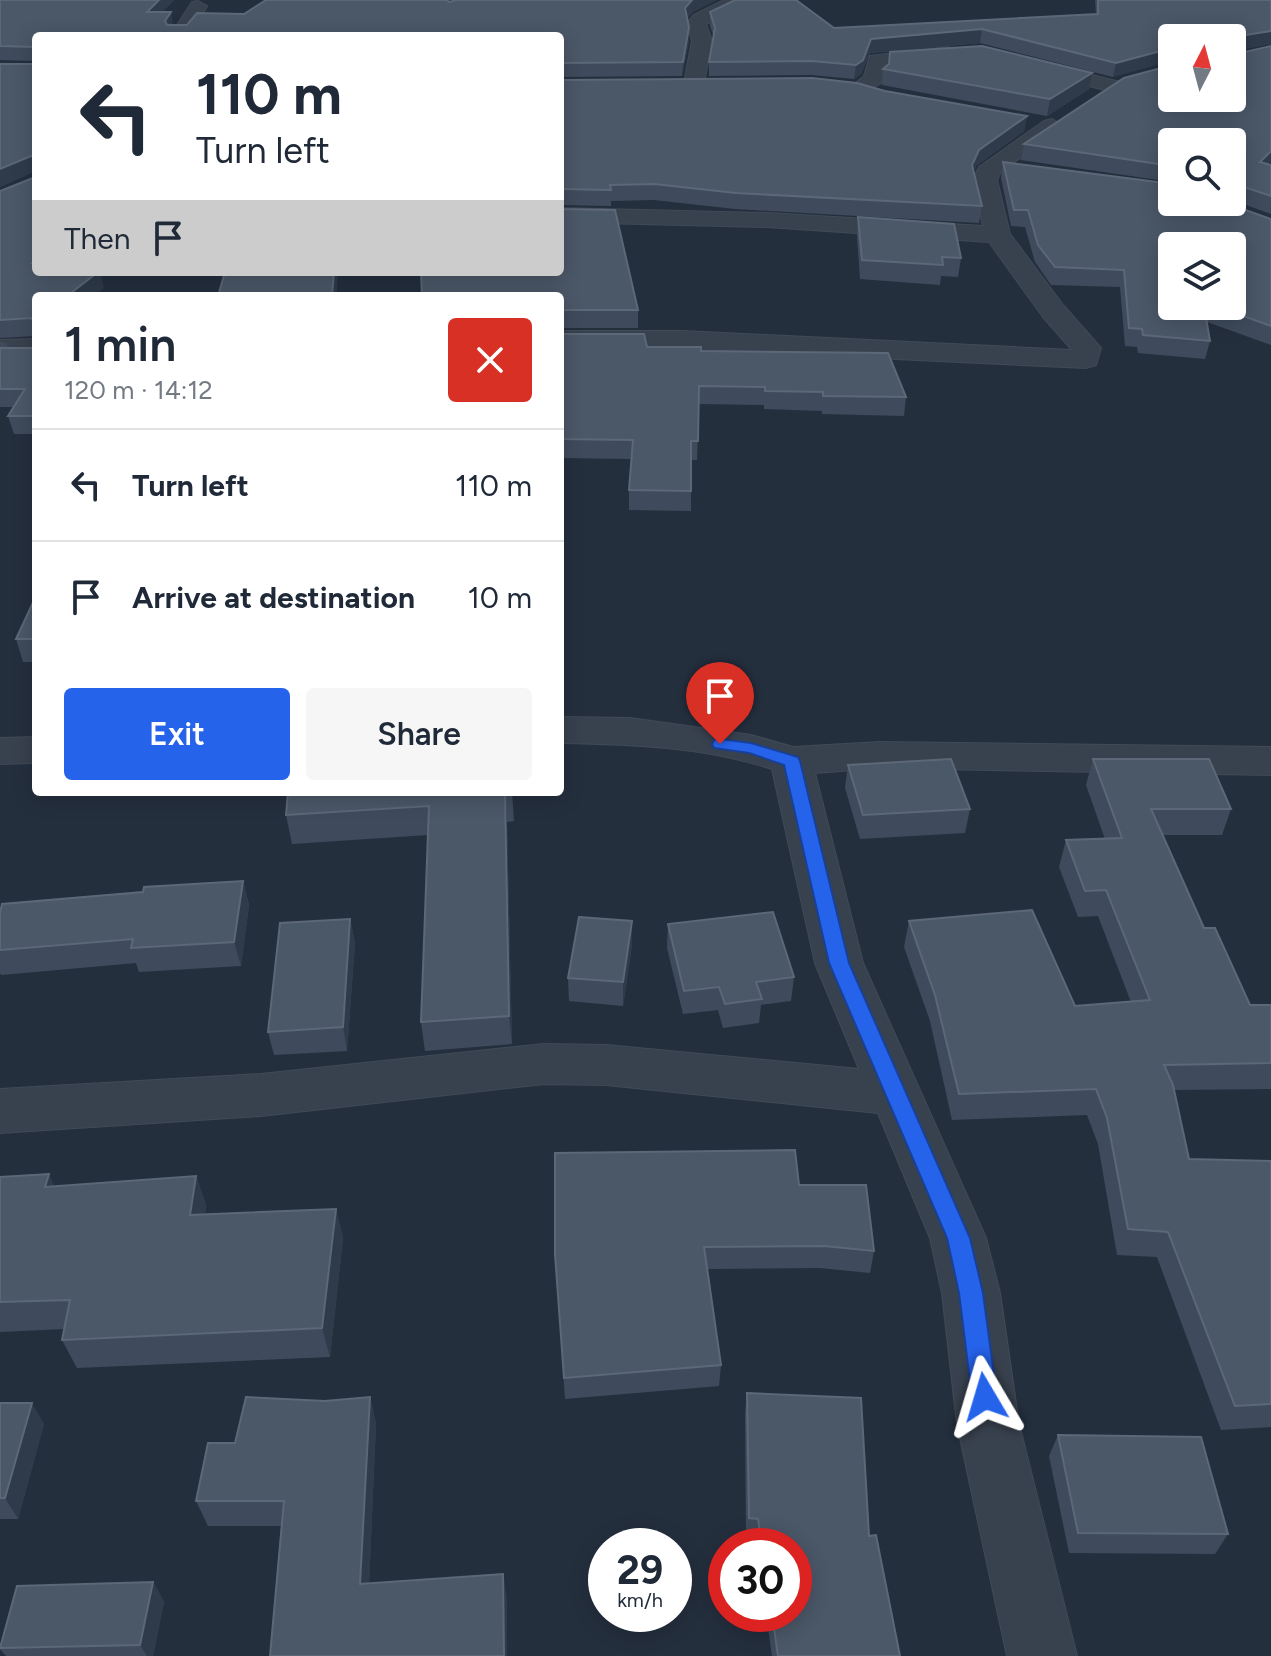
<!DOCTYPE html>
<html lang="en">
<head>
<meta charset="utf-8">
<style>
	:root { --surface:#fff; --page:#f6f6f7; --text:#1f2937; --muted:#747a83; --line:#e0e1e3; --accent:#2563eb }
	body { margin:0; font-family:Figtree,sans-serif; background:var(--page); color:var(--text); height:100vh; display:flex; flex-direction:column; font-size:30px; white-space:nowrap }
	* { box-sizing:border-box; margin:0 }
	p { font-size:26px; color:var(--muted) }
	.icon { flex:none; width:44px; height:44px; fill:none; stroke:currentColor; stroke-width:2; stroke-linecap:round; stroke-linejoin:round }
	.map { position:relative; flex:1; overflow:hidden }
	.drawer { position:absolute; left:32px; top:292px; width:532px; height:504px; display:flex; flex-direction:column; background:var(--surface); border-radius:8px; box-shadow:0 4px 20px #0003 }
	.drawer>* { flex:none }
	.guide { position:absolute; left:32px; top:32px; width:532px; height:244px; border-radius:8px; box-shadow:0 4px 20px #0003; background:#fff; color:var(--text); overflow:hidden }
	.needle { width:52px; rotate:6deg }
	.tools { position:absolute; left:1158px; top:24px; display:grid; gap:16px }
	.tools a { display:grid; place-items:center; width:88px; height:88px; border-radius:8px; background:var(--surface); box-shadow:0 4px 20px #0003; font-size:40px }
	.speed { position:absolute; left:588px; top:1528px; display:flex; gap:16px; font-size:40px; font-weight:700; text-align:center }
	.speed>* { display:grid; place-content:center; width:104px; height:104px; border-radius:50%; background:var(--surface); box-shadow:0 4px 20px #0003; line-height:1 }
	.speed small { font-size:20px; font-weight:400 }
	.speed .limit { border:12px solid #d22; background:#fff; color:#111 }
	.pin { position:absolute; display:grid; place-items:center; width:68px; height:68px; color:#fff; margin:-82px -34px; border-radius:50% 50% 50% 0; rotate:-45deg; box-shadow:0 0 8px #0007 }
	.pin .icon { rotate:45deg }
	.me { position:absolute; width:88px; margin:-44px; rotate:353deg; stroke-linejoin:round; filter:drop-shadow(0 0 6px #0008) }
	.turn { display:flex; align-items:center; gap:28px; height:168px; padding:0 32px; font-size:36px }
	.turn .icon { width:104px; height:104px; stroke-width:2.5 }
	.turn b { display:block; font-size:56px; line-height:68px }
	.then { display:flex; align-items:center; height:76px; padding:0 32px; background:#0003; gap:16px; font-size:30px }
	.round { display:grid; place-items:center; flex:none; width:84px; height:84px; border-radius:8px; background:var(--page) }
	.overview { display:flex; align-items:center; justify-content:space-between; height:136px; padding:0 32px }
	h1 { font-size:48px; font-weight:600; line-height:60px }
	.action { display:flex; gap:16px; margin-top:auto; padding:16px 32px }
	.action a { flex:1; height:92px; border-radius:8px; background:var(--accent); color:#fff; font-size:32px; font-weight:600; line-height:92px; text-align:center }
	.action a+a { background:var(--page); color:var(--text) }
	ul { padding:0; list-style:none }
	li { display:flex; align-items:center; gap:24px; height:112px; padding:0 32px; border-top:2px solid var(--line) }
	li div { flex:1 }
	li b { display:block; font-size:30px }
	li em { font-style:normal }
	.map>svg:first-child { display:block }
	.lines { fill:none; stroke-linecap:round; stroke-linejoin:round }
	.minor-casing { stroke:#414a57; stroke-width:2 }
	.minor { fill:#38414e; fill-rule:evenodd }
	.wall { fill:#3f4b5c; fill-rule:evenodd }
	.shaded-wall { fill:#2f3b4b }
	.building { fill:#4b5868; stroke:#5c6777; stroke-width:2 }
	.route { fill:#2563eb; stroke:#184099; stroke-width:2 }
</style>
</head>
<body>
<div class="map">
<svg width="1271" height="1656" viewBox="0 0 1271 1656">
	<rect width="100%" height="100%" fill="#242f3e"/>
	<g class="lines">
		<g class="minor-casing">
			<g id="minor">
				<polygon points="724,0 744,0 732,11 706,24 712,41 704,83 701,87 687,87 684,83 692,41 687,23 694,15"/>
				<polygon points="198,1 207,6 190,36 170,36 192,2"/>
				<polygon points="948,47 958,53 955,57 886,65 881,83 859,95 849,89 864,76 870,56"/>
				<polygon points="1031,60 1120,82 1123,86 1113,92 1024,70 1021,66 1024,62"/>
				<polygon points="1052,119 1063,126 1060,131 1001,171 997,180 1010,234 1063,305 1101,348 1096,365 1086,368 683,349 560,349 560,331 683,331 1072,350 1043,317 989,242 768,227 560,222 560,208 768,213 983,226 973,180 979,167 1044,121"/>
				<polygon points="36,339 36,357 0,358 0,340"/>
				<path d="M560,717L630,718L751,735L793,747L880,742L1271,747V775L880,768L815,773L863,963L986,1238L1000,1293L1019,1424L1077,1656H1007L957,1424L942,1293L930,1238L878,1113L606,1085L544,1084L261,1116L0,1133V1089L261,1074L544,1044L606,1045L859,1069L815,963L772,769C705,747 630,744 560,743Z"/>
				<polygon points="36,737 36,763 0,764 0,738"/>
			</g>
		</g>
		<use href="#minor" class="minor"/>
	</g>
	<g class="wall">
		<polygon points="0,0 174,0 162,12 173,25 187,25 244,14 450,2 693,12 687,18 689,27 689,41 682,76 560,77 560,36 36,36 36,272 104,288 36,296 36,336 0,338 0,191 33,178 33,172 0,187 0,64 32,64 35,61 0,60"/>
		<polygon points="1095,0 1271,0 1271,44 1233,51 1236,54 1271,46 1271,161 1268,164 1271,165 1271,214 1232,200 1232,142 1172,142 1172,182 1021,160 1024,144 1232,98 1172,38 1113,77 980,43 870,53 861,74 854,79 811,75 709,76 709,62 714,37 710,26 710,12 834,28 1096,14"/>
		<polygon points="883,69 1089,89 1047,116 882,85"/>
		<polygon points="560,80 885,91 1027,116 1024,131 976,166 974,171 982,206 979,223 735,209 654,200 611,201 611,206 560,205"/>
		<path d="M1003,162L1271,219V345L1207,322L1210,341L1205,359L1138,353L1137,347L1125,346L1120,287L1051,285L1035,262L1025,227L1011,226L1001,178ZM1232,246V306H1172Z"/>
		<polygon points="858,217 961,258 958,277 941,276 940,285 860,279 857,236"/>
		<polygon points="214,272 338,272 336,296 224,275 215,275"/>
		<polygon points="417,272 560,272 638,310 638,328 560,328 560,296 417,273"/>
		<polygon points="560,334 647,347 701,351 906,397 904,416 822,414 822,411 764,409 764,405 699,404 697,460 691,460 691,511 629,510 629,490 631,459 560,458"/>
		<polygon points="0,342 6,343 8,348 36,348 36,434 14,434 8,416 14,407 0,407"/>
		<polygon points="36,596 36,662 23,662 16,639"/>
		<polygon points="1093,759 1231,809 1222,835 1163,835 1204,928 1250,1005 1271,1005 1271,1089 1174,1090 1189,1159 1271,1161 1271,1427 1221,1430 1157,1257 1117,1255 1098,1144 1087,1115 952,1120 930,1021 904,947 909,921 1075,1006 1131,1002 1098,916 1078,917 1059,867 1066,840 1105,839 1086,785"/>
		<polygon points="848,765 970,809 965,833 860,839 845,788"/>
		<polygon points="512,792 514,821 507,822 512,1044 425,1051 421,1022 428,835 292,844 286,815"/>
		<polygon points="243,881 249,905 241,966 139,972 136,963 1,975 0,973 0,950 143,892"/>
		<polygon points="350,919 355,943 347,1051 274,1055 268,1032"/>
		<polygon points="668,924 794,977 791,1001 761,1005 759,1023 723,1028 718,1010 683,1014 667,948"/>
		<polygon points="632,945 623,1006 569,1001 568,978"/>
		<polygon points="196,1176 206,1205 205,1214 336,1209 343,1238 330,1357 77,1368 62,1340 64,1329 0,1332 0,1177 54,1186"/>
		<polygon points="799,1185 874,1251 870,1273 820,1268 708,1269 721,1365 719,1386 565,1399 555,1254"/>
		<polygon points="747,1393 869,1536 900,1656 772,1656 766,1614 794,1614 794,1546 757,1546 756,1538 746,1538 745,1414"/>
		<polygon points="370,1397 376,1424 369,1584 507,1598 507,1656 270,1656 281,1526 208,1526 196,1501 235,1443 325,1401"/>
		<polygon points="0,1403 44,1424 18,1519 0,1519"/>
		<polygon points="1058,1435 1228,1534 1215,1554 1069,1553 1049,1456"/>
		<polygon points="153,1582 164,1602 153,1656 6,1656 0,1649 0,1647"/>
	</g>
	<g class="shaded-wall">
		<polygon points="159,0 174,0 150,25 147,12"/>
		<polygon points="692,0 717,0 693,12 685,21 685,8"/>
		<polygon points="171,12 173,26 167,34 165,21"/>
		<polygon points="689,27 689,41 682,76 683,62"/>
		<polygon points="982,29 980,43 870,53 861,74 854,79 856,65 871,39"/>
		<polygon points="1271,31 1271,44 1232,51 1233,37"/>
		<polygon points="1172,48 1172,61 1113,77 1116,63"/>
		<polygon points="1092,73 1089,89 1047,116 1050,99"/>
		<polygon points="1027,116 1024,131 976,166 970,181 972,165 979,150"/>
		<polygon points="1271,151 1271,161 1256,178 1260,162"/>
		<polygon points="31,156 35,171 0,187 0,169"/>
		<polygon points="98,272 100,272 104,288 94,296 67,296"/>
		<polygon points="334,272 338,272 336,296 332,296"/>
		<polygon points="505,793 507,822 512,1044 509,1016"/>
		<polygon points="243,881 249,905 241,966 234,942"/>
		<polygon points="350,919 355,943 347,1051 343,1027"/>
		<polygon points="632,921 632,945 623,1006 623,982"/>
		<polygon points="49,1174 62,1203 45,1187"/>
		<polygon points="196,1176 206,1205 201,1244 190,1215"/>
		<polygon points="336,1209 343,1238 330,1357 322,1328"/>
		<polygon points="370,1397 376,1424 368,1608 360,1584"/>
		<polygon points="32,1403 44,1424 18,1519 5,1498"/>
		<polygon points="503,1574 507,1598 507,1656 504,1656"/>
		<polygon points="153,1582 164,1602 153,1656 147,1656 140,1645"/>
	</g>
	<g class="building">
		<polygon points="0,0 159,0 147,12 171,12 165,21 167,25 187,25 197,13 244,14 266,0 446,0 450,2 455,0 692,0 685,8 689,27 683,62 560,63 560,36 36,36 36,259 32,263 36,263 36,272 98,272 67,296 36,296 36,320 34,321 31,318 0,320 0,191 33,178 34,156 31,156 0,169 0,64 32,64 35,61 35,47 0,46"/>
		<polygon points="735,0 796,0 834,28 1098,14 1098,0 1271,0 1271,31 1233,37 1233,51 1236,54 1271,46 1271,151 1260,162 1271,165 1271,196 1232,183 1232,142 1172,142 1172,166 1024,144 1124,78 1172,65 1172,98 1232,98 1232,38 1172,38 1172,48 1116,63 982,29 871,39 863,60 856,65 812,61 709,62 715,28 710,12"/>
		<polygon points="982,46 1092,73 1050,99 883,69 889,64 890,52"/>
		<polygon points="812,78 857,83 885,91 1027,116 979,150 972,165 982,206 736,193 654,184 610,185 611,190 560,189 560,80"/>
		<polygon points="1003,162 1172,184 1172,202 1223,202 1271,219 1271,326 1215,306 1232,306 1232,246 1172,246 1172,306 1204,306 1210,341 1143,335 1142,329 1129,328 1124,270 1055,267 1038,245 1028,210 1014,210"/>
		<polygon points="560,209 615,210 638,310 560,310 560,296 422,296 421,272 560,272"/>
		<polygon points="858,217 954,224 961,258 942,257 943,265 862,260"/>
		<polygon points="225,272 334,272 332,296 218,296"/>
		<polygon points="560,334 644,334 647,347 701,347 701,351 888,353 906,397 823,396 823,392 765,391 765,387 699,386 698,441 691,441 691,491 629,490 633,440 560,439"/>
		<polygon points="0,348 36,348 36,416 8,416 25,389 0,389"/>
		<polygon points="36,596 36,639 16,639"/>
		<polygon points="951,759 970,809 863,815 848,765"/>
		<polygon points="1093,759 1209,759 1231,809 1151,809 1204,928 1215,928 1250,1005 1271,1005 1271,1063 1164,1065 1173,1085 1189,1159 1271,1161 1271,1404 1235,1406 1168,1232 1128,1229 1107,1118 1096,1089 959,1094 935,995 909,921 1032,910 1075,1006 1150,1000 1106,890 1085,891 1066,840 1122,838"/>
		<polygon points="288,792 512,792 505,793 509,1016 421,1022 429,806 286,815"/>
		<polygon points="243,881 234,942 131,948 133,939 0,950 0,913 2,904 143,892 144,887"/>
		<polygon points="773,912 794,977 756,982 762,999 725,1004 719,987 684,991 668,924"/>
		<polygon points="579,917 632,921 623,982 568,978"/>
		<polygon points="350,919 343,1027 268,1032 280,923"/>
		<polygon points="795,1150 799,1185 866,1185 874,1251 824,1246 704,1247 721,1365 564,1378 555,1254 555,1153"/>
		<polygon points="49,1174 45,1187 196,1176 190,1215 336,1209 322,1328 62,1340 70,1300 0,1302 0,1177"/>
		<polygon points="747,1393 861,1398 869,1536 876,1535 900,1656 778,1656 772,1614 794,1614 794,1546 762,1546 758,1519 749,1518"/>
		<polygon points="246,1397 325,1401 370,1397 360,1584 503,1574 504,1656 270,1656 284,1501 196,1501 208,1443 235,1443"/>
		<polygon points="0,1403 32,1403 5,1498 0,1498"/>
		<polygon points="1058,1435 1201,1437 1228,1534 1078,1533"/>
		<polygon points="153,1582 140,1645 0,1648 17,1586"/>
	</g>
	<polygon class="route" points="720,739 751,743 798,757 800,761 849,963 970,1238 983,1293 997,1397 994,1406 985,1410 976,1406 972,1397 959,1293 947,1238 829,963 784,765 749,753 714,748 712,744 714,740"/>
</svg>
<div class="tools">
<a><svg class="needle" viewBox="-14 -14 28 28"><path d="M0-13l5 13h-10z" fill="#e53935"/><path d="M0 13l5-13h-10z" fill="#747a83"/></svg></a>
<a><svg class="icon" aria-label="search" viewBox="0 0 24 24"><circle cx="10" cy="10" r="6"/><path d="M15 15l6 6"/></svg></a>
<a><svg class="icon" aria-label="layers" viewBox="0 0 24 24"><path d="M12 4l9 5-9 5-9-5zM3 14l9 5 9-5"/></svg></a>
</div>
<div class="speed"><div>29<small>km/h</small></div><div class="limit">30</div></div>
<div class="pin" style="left:720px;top:744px;background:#d93025"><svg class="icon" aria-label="arrive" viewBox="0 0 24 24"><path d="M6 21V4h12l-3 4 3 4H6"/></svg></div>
<svg class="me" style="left:985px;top:1397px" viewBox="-20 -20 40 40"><path d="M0-17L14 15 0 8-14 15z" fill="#2563eb" stroke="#fff" stroke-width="4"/></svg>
<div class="guide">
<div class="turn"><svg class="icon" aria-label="left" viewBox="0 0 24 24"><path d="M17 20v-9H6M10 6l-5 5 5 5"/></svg><div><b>110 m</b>Turn left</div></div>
<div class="then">Then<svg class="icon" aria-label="arrive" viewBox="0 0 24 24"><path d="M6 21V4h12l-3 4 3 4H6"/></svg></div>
</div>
<section class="drawer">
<div class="overview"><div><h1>1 min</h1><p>120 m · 14:12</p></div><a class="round" style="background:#d93025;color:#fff"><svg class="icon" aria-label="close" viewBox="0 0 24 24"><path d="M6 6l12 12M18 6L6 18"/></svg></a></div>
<ul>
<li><svg class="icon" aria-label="left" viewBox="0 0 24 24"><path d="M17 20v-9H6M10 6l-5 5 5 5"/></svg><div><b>Turn left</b></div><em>110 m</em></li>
<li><svg class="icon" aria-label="arrive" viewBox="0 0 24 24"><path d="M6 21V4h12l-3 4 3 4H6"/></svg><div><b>Arrive at destination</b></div><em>10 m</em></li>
</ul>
<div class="action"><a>Exit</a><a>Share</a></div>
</section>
</div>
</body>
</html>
